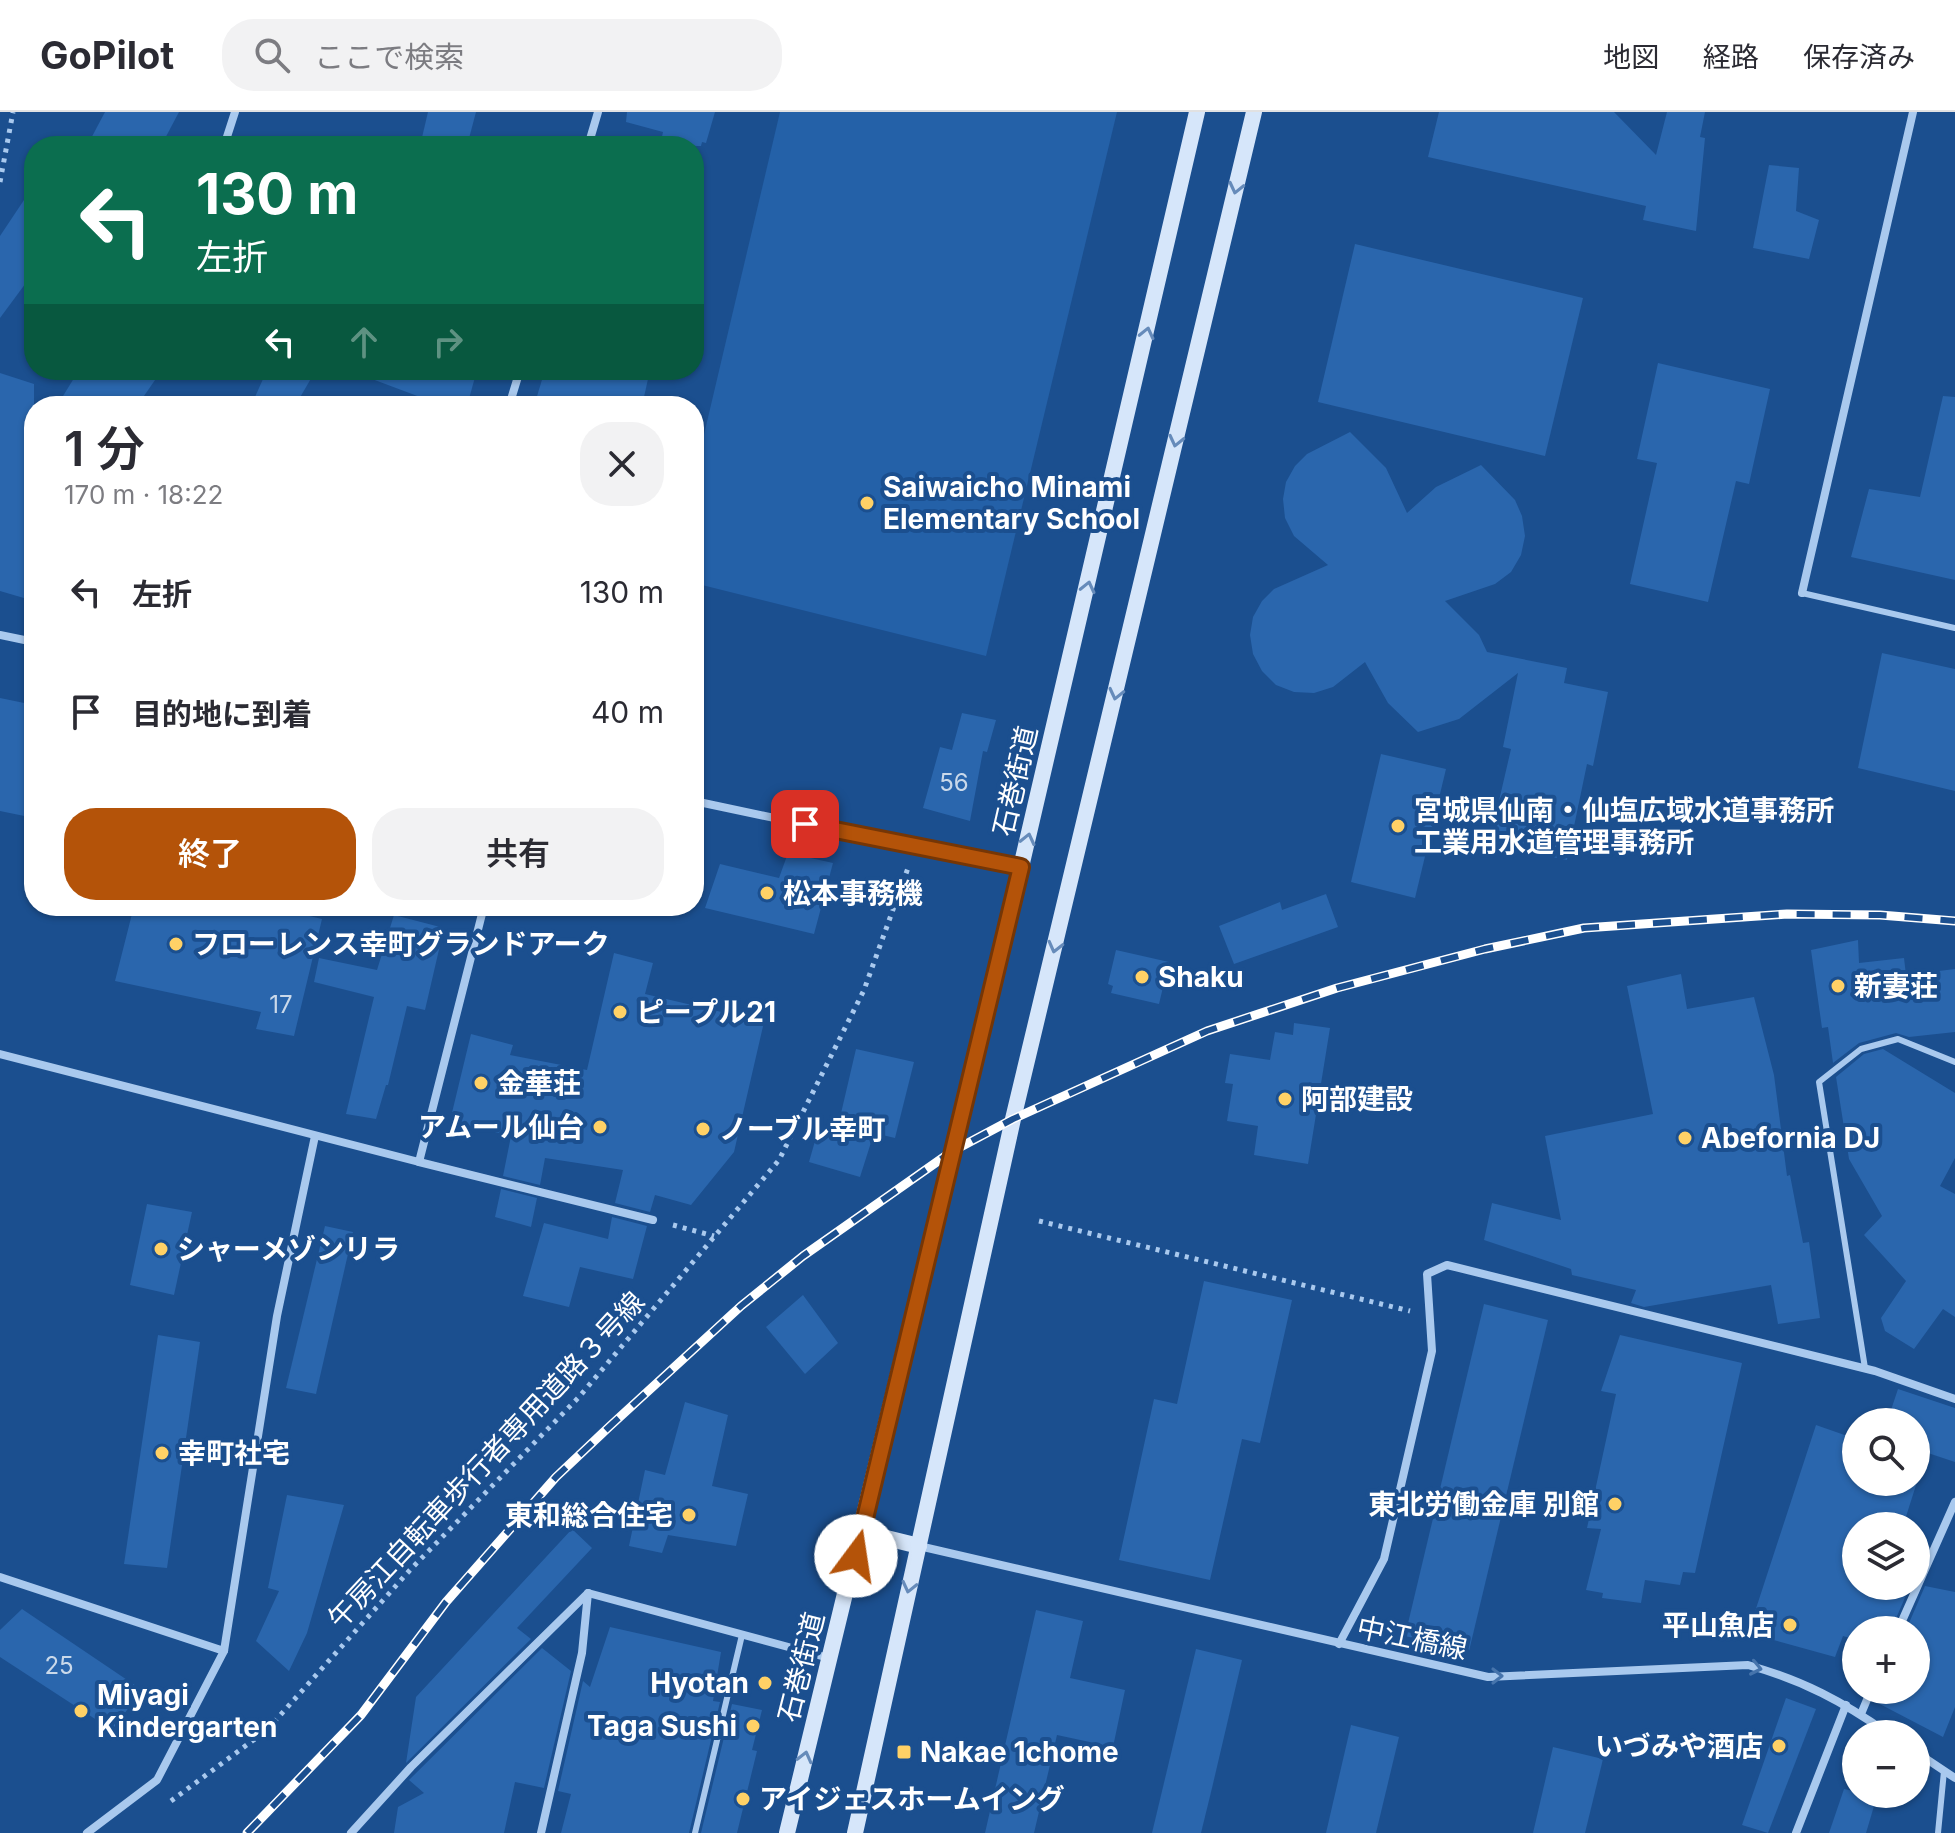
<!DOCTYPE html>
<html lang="ja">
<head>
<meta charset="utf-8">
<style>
	:root { --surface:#fff; --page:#f2f2f3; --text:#2b2b33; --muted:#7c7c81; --line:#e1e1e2; --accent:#b45309 }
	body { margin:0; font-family:Inter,"Noto Sans JP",sans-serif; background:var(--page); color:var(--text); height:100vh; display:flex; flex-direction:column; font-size:30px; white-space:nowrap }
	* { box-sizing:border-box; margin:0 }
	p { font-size:26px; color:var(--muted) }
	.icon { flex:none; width:44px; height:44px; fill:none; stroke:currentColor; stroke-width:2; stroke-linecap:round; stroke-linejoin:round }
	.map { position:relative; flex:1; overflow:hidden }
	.details { position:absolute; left:24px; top:284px; width:680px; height:520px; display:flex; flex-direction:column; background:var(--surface); border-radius:32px; box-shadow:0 2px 6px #0004 }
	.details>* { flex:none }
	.top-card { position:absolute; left:24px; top:24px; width:680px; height:244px; border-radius:32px; box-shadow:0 2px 6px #0004; background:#0b6e4f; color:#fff; overflow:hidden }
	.fabs { position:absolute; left:1842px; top:1296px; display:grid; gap:16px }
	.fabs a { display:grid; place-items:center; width:88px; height:88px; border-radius:50%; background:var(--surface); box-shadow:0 2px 6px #0004; font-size:40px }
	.pin { position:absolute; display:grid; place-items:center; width:68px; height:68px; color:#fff; margin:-34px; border-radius:16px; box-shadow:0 4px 12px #0006 }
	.me { position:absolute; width:88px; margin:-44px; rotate:14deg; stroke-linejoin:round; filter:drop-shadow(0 0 6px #0008) }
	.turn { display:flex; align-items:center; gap:28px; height:168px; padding:0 40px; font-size:36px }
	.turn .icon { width:104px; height:104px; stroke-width:2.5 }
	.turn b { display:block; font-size:56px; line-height:68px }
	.lanes { display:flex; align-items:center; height:76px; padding:0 40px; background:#0003; justify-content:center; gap:40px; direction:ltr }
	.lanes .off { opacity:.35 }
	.round { display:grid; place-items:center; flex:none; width:84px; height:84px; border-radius:32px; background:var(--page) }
	.summary { display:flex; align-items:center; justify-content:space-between; height:136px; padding:0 40px }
	h1 { font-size:48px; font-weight:600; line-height:60px }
	.button { display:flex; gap:16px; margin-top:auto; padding:16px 40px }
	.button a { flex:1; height:92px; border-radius:32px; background:var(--accent); color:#fff; font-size:32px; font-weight:600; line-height:92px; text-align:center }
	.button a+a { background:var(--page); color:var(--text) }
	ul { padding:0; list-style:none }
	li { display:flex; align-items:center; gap:24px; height:120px; padding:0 40px }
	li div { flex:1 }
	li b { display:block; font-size:30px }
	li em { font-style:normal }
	header { display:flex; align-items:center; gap:48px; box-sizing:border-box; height:112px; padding:0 40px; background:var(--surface); border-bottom:2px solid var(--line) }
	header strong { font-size:38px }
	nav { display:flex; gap:44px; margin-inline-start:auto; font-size:28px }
	.search { width:560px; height:72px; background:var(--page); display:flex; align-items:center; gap:20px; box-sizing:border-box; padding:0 28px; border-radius:32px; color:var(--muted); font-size:30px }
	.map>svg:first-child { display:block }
	.green { fill:#2461a8 }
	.building { fill:#2a66ad }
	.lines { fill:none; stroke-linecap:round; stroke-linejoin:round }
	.path { stroke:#a9c9ee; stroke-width:5; stroke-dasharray:4 6; stroke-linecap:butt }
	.lane { stroke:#a9c9ee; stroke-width:6 }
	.street { stroke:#a9c9ee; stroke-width:8 }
	.secondary { stroke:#d6e6fa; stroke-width:16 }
	.rail-casing { stroke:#fff; stroke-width:9 }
	.rail { stroke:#1b4f8f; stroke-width:6; stroke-dasharray:18; stroke-linecap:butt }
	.oneway { stroke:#668bba }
	.oneway2 { stroke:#4674ac }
	.route-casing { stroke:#753606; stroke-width:20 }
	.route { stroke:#b45309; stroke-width:14 }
	.poi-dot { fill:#ffd166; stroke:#1b4f8f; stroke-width:3 }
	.labels { text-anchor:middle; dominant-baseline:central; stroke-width:8; stroke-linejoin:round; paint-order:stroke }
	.number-label { font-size:24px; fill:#cad9ea }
	.poi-label { font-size:28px; font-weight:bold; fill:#fff; stroke:#1b4f8f; text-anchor:start }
	.street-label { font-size:28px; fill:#fff; stroke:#1b4f8f }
</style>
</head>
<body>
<header>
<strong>GoPilot</strong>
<div class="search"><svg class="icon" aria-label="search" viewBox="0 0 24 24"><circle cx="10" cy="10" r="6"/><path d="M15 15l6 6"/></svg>ここで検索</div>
<nav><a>地図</a><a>経路</a><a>保存済み</a></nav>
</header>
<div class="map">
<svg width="1955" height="1721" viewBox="0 0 1955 1721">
	<rect width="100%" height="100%" fill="#1b4f8f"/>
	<polygon class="green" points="780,0 1117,0 986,544 694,471 694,365"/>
	<g class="building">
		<polygon points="105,0 179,0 161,34 87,34"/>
		<polygon points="428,0 476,0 467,34 420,34"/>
		<polygon points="627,0 715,0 706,31 702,30 701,34 660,34 663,20 626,10"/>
		<polygon points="1439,0 1614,0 1656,43 1667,0 1705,0 1700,25 1705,26 1696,119 1643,108 1646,94 1428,45"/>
		<polygon points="1769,53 1799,56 1796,99 1819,108 1809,147 1753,136"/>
		<polygon points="34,73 34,160 0,206 0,124"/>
		<polygon points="1355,132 1583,186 1545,344 1318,290"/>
		<polygon points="1658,251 1770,277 1749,372 1736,369 1708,490 1630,472 1657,351 1637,347"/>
		<polygon points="79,258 162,258 137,294 78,294 63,284"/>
		<polygon points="267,258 316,258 295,294 251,294"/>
		<polygon points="357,258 477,258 467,294 444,294 356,261"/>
		<polygon points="545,258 650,258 642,294 534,294"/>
		<polygon points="0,261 34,272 34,489 0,479"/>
		<polygon points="1943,284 1955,285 1955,468 1851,445 1869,377 1920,385"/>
		<polygon points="1350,320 1386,356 1407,401 1436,375 1481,353 1515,388 1522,404 1525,424 1521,443 1511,460 1495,472 1445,489 1479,523 1487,540 1567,556 1564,571 1608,580 1593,654 1587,652 1567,748 1489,732 1511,637 1503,635 1518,561 1459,607 1418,620 1388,591 1365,550 1333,575 1314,581 1294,580 1276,573 1262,559 1253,542 1250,523 1253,505 1262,489 1274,477 1328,453 1294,424 1285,406 1283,387 1286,370 1295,354 1307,342"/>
		<polygon points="1882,541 1955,557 1955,679 1858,656"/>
		<polygon points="0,586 34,593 34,706 0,699"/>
		<polygon points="962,601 996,608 987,640 983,639 970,709 923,696 940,635 952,638"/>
		<polygon points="1381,642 1446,657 1415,786 1351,770"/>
		<polygon points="788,741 833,751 814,822 705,796 720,752 779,766"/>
		<polygon points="1326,782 1338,815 1234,852 1219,814 1280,790 1282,798"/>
		<polygon points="134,794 268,794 322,807 294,924 256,917 261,900 115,869"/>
		<polygon points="394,803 444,816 425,898 407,894 388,973 386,973 376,1007 346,1002 374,885 314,870 319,846 377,858"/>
		<polygon points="1858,828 1859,851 1904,846 1906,863 1955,857 1955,920 1909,925 1896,921 1859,931 1833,951 1828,915 1822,916 1811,838"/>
		<polygon points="1116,838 1169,850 1159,892 1111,881 1113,874 1108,872"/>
		<polygon points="614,841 653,851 645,882 764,910 734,1040 691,1093 655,1083 650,1100 615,1091 623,1058 545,1046 540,1073 503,1064 511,1024 450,1009 471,922 513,933 510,943 587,958"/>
		<polygon points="1681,862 1687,897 1754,885 1774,963 1787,1064 1790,1063 1803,1131 1809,1130 1820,1206 1778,1212 1771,1173 1644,1195 1631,1191 1636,1178 1572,1163 1571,1157 1484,1128 1492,1091 1561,1108 1545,1024 1653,1002 1627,874"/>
		<polygon points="1294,911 1330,916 1308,1052 1254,1043 1258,1014 1227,1009 1233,972 1225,971 1230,942 1270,948 1275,920 1293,923"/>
		<polygon points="856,937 914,950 895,1026 874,1021 860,1065 809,1050 817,1022 835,1027"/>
		<polygon points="1883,937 1955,981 1955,1046 1940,1074 1955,1082 1955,1205 1943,1197 1914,1237 1885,1219 1881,1206 1906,1169 1864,1123 1882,1104 1849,1047 1836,965 1864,942"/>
		<polygon points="501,1077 537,1086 531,1115 495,1105"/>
		<polygon points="147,1092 192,1100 174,1183 130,1173"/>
		<polygon points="612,1105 647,1114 633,1167 580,1155 569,1195 523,1184 544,1111 608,1127"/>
		<polygon points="325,1114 353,1120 316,1282 286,1276"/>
		<polygon points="1204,1169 1292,1188 1260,1331 1242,1327 1210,1468 1119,1448 1154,1287 1177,1292"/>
		<polygon points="803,1183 838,1231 805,1262 766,1215"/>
		<polygon points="1484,1192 1548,1208 1469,1539 1405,1524"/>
		<polygon points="158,1223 200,1230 167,1456 124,1452"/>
		<polygon points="1620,1223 1742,1251 1695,1461 1683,1460 1680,1473 1645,1468 1641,1491 1602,1486 1603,1481 1586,1478 1601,1417 1587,1416 1616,1282 1601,1279"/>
		<polygon points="1898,1277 1955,1296 1955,1350 1916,1337 1916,1310 1887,1310"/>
		<polygon points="685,1290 728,1303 712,1374 748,1382 736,1434 668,1423 662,1441 629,1434 645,1358 665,1363"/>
		<polygon points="1816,1313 1856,1327 1856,1370 1917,1370 1903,1414 1856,1414 1856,1474 1910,1474 1891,1518 1856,1518 1856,1528 1843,1524 1835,1545 1748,1521"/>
		<polygon points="287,1383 344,1393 307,1521 289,1559 256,1529 279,1479 268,1476"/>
		<polygon points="572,1417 592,1436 517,1516 531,1527 406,1651 416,1585"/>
		<polygon points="1925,1474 1955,1480 1955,1595 1943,1625 1874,1589 1878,1578 1916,1578 1916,1518 1906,1518"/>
		<polygon points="22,1497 142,1578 112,1618 0,1545 0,1518"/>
		<polygon points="1036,1498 1083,1509 1070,1566 1125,1578 1113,1635 1057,1623 1034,1721 985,1721"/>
		<polygon points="610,1515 721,1540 713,1589 720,1590 689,1721 561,1721 571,1682 558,1679 583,1569 590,1575"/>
		<polygon points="542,1536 571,1559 544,1676 515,1670 504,1721 394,1721 398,1695 424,1681 409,1668"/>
		<polygon points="1196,1537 1242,1548 1212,1676 1201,1721 1152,1721"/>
		<polygon points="1786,1586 1816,1597 1768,1721 1742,1713"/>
		<polygon points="732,1592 762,1598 752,1638 757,1639 737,1721 701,1721"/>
		<polygon points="1351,1613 1399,1625 1376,1721 1326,1721"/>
		<polygon points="1553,1635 1603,1647 1585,1721 1533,1721"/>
		<polygon points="1844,1677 1877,1684 1866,1721 1829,1721"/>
	</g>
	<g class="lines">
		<g class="path">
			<polyline points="0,70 13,0"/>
			<polyline points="1039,1109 1410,1199"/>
			<polyline points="673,1113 714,1124"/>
			<polyline points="171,1689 267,1618 410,1458 579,1285 779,1048 864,878 908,756"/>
		</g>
		<g class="lane">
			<polyline points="1802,481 1955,516"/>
			<polyline points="1865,1256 1819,970 1861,937 1898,927 1955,950"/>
			<polyline points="695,1721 742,1523"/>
			<polyline points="1938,1721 1944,1659"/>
		</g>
		<g class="street">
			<polyline points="224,34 235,0"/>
			<polyline points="588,34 598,0"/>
			<polyline points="509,294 520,258"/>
			<polyline points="1802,481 1913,0"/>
			<polyline points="0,523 34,530"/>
			<polyline points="694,689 916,736 1020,755"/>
			<polyline points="0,942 419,1050 484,794"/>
			<polyline points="419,1050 653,1108"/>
			<path d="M919,1434L1488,1565L1748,1553C1804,1569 1842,1589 1889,1622"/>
			<polyline points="0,1465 224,1539 277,1204 315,1024"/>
			<polyline points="1898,1518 1955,1390"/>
			<polyline points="1339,1532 1384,1447 1432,1239 1427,1162 1447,1153 1875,1259 1955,1287"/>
			<polyline points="1861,1602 1871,1578"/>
			<polyline points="1916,1640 1955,1666"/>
			<polyline points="87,1721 157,1668 224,1539"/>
			<polyline points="351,1721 411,1655 588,1481 829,1546"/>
			<polyline points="541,1721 582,1541 588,1481"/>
			<polyline points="1796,1721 1846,1593"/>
		</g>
		<g class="secondary">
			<polyline points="862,1420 919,1434"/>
			<polyline points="787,1721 1021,755 1197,0"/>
			<polyline points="855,1721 1013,1007 1254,0"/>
		</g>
		<g class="rail-casing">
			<polyline id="rail" points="247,1721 361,1603 446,1490 556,1365 610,1314 741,1194 803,1144 951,1040 1013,1007 1207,919 1337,876 1485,837 1584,816 1787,802 1880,803 1955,809"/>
		</g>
		<use href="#rail" class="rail"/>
	</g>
	<defs><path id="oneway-chevron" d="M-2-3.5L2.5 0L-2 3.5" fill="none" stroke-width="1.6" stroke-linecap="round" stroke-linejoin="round" transform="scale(2)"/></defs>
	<g class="oneway">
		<use href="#oneway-chevron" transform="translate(1236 76) rotate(103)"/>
		<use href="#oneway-chevron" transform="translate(1147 221) rotate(-77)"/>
		<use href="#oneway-chevron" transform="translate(1176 329) rotate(103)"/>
		<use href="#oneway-chevron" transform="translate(1088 475) rotate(-77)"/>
		<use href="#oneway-chevron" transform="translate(1116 582) rotate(103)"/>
		<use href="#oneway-chevron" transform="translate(1028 727) rotate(-77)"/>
		<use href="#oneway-chevron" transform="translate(1055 835) rotate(104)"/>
		<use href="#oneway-chevron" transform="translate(909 1475) rotate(103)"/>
		<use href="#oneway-chevron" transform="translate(805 1645) rotate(-76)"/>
	</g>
	<g class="oneway2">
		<use href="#oneway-chevron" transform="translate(1756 1556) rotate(12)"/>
		<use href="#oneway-chevron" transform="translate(1497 1564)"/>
	</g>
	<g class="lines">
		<g class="route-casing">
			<polyline id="route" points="805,712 1021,755 856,1444"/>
		</g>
		<use href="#route" class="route"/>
	</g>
	<g class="poi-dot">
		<circle cx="867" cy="391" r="8"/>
		<circle cx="1398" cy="714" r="8"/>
		<circle cx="767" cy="781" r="8"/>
		<circle cx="176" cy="832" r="8"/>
		<circle cx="1142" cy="865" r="8"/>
		<circle cx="1838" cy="874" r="8"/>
		<circle cx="620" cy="900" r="8"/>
		<circle cx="481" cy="971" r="8"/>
		<circle cx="1285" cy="987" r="8"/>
		<circle cx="600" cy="1015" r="8"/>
		<circle cx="703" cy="1017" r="8"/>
		<circle cx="1685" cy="1026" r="8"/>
		<circle cx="161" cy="1137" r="8"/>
		<circle cx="162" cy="1341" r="8"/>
		<circle cx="1615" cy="1392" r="8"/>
		<circle cx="689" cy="1403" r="8"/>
		<circle cx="1790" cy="1513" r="8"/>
		<circle cx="765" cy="1571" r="8"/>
		<circle cx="81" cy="1599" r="8"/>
		<circle cx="753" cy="1614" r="8"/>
		<circle cx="1779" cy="1634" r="8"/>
		<rect x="896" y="1632" width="16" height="16" rx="4"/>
		<circle cx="743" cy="1687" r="8"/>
	</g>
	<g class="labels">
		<g class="number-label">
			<text x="954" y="670">56</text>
			<text x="281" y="892">17</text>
			<text x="59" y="1553">25</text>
		</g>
		<g class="poi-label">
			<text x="883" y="375">Saiwaicho Minami<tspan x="883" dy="32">Elementary School</tspan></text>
			<text x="1414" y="698">宮城県仙南・仙塩広域水道事務所<tspan x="1414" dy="32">工業用水道管理事務所</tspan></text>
			<text x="783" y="781">松本事務機</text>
			<text x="192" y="832">フローレンス幸町グランドアーク</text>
			<text x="1158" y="865">Shaku</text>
			<text x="1854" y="874">新妻荘</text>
			<text x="636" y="900">ピープル21</text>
			<text x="497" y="971">金華荘</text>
			<text x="1301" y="987">阿部建設</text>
			<text x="584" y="1015" text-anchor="end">アムール仙台</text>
			<text x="719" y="1017">ノーブル幸町</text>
			<text x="1701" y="1026">Abefornia DJ</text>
			<text x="177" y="1137">シャーメゾンリラ</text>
			<text x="178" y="1341">幸町社宅</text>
			<text x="1599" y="1392" text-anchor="end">東北労働金庫 別館</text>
			<text x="673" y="1403" text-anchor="end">東和総合住宅</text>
			<text x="1774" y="1513" text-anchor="end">平山魚店</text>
			<text x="749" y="1571" text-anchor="end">Hyotan</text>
			<text x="97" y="1583">Miyagi<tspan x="97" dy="32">Kindergarten</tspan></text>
			<text x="737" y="1614" text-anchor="end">Taga Sushi</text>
			<text x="1763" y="1634" text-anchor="end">いづみや酒店</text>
			<text x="920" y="1640">Nakae 1chome</text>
			<text x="759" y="1687">アイジェスホームイング</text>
		</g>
		<g class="street-label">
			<text transform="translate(1015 669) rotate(-77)">石巻街道</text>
			<text transform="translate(486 1348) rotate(-47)">午房江自転車歩行者専用道路３号線</text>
			<text transform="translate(1412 1526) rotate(12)">中江橋線</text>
			<text transform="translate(801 1555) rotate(-76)">石巻街道</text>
		</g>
	</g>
</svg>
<div class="fabs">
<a><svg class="icon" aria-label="search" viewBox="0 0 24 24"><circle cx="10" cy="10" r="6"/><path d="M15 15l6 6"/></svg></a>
<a><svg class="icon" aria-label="layers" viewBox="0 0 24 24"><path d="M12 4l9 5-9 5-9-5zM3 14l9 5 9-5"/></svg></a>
<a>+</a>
<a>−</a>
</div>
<div class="pin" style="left:805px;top:712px;background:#d93025"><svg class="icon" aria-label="arrive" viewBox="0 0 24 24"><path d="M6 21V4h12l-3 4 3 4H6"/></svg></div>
<svg class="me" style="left:856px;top:1444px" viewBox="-20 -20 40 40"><circle r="19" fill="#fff"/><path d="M0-13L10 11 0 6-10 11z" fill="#b45309"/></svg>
<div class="top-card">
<div class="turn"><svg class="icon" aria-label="left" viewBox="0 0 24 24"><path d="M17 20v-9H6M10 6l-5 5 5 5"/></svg><div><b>130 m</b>左折</div></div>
<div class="lanes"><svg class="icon" aria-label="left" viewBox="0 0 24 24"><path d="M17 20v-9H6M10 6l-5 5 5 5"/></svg><svg class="icon off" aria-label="ahead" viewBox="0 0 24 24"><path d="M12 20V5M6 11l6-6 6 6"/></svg><svg class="icon off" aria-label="right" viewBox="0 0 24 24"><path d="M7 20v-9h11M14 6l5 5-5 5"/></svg></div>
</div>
<section class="details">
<div class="summary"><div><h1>1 分</h1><p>170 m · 18:22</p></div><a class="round"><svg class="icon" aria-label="close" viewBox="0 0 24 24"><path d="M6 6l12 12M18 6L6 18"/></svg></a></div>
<ul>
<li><svg class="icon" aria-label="left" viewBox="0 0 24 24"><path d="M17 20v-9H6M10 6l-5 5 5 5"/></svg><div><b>左折</b></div><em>130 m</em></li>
<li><svg class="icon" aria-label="arrive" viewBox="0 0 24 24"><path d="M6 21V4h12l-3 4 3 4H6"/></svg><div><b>目的地に到着</b></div><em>40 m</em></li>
</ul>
<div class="button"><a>終了</a><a>共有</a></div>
</section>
</div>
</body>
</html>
